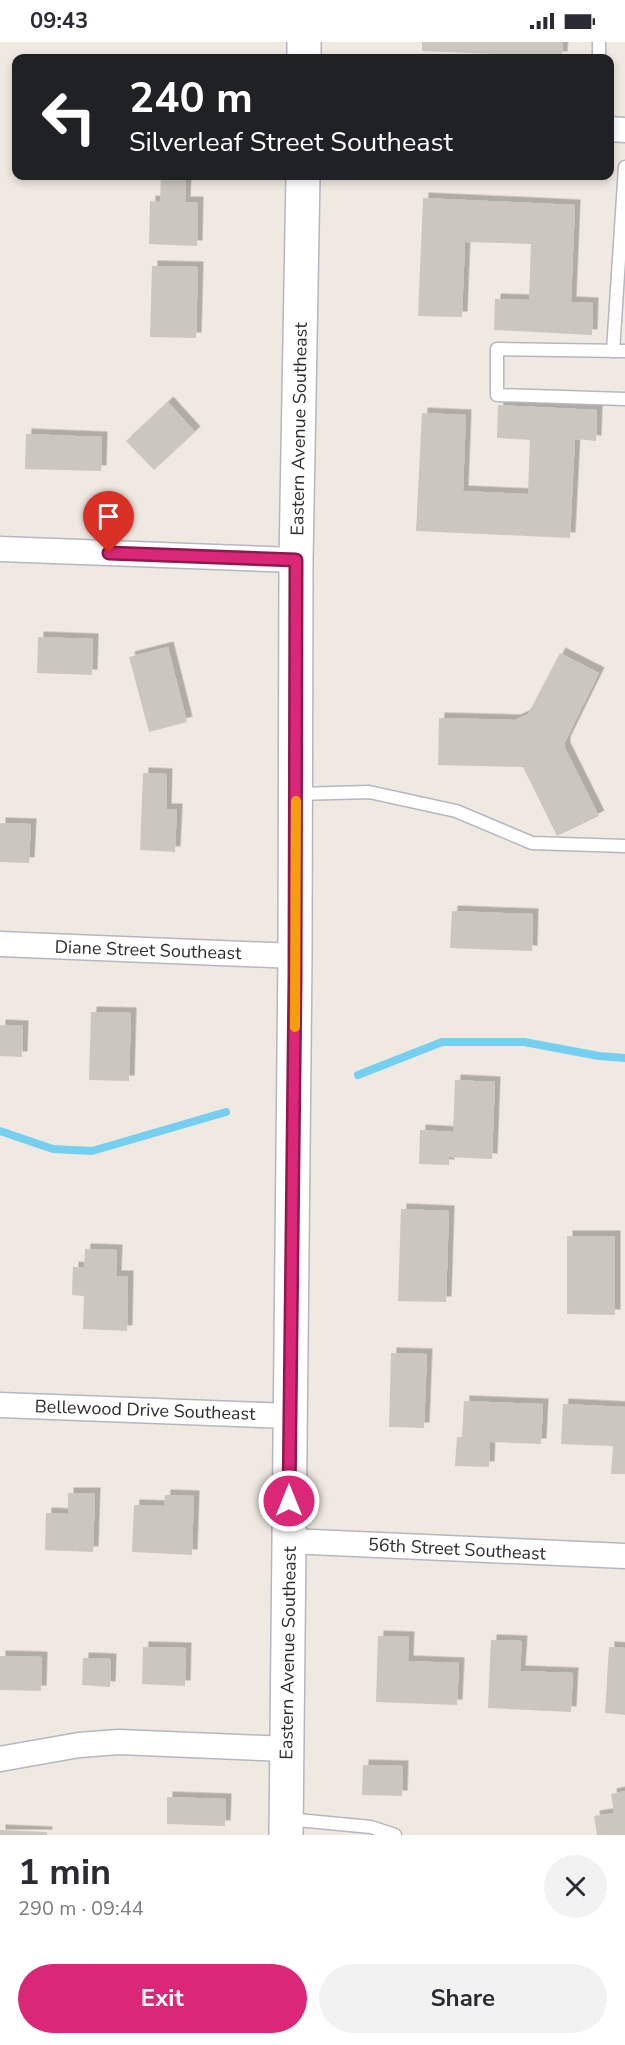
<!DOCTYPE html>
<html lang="en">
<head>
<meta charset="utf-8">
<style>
	:root { --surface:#fff; --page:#f2f2f3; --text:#2b2b33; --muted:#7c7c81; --accent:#db2777 }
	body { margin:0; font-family:"Nunito Sans",sans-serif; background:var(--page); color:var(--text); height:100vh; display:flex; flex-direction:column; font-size:22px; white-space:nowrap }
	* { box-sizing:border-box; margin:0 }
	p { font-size:20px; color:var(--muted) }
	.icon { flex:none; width:33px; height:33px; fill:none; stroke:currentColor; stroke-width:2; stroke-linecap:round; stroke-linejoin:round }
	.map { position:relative; height:1793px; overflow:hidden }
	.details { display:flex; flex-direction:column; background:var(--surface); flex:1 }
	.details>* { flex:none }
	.guide { position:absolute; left:12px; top:12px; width:602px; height:126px; border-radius:12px; box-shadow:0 3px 9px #0003; background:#202124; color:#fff; overflow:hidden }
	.pin { position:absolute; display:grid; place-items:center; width:51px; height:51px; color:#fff; margin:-62px -26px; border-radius:50% 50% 50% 0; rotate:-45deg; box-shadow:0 0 6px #0007 }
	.pin .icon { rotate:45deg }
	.me { position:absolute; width:66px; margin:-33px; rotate:0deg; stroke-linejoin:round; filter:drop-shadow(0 0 4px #0008) }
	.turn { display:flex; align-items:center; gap:21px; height:126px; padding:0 18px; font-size:27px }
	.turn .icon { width:78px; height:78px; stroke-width:2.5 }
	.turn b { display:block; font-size:42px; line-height:51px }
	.round { display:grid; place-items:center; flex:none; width:63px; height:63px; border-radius:32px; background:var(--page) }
	.head { display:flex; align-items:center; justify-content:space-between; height:102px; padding:0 18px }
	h1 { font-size:36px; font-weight:700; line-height:45px }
	.button { display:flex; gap:12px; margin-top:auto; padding:12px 18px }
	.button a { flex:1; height:69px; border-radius:36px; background:var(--accent); color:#fff; font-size:24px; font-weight:700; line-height:69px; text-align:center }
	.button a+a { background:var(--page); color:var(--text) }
	.status { display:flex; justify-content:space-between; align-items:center; height:42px; padding:0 30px; background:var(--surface); direction:ltr }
	.status svg { height:16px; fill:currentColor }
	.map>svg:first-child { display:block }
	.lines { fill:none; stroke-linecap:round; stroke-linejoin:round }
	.stream { stroke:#75cff0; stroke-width:8 }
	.building { fill:#cbc7bf; filter:url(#shadow) }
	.lane-casing { stroke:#b4b7c1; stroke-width:15 }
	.street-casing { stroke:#b4b7c1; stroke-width:27 }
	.secondary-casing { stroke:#b4b7c1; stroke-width:36 }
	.lane { stroke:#fff; stroke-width:12 }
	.street { stroke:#fff; stroke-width:24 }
	.secondary { stroke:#fff; stroke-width:33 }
	.route-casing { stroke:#8e194d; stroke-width:15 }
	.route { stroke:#db2777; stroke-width:10 }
	.slow { stroke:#f59e0b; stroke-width:10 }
	.labels { text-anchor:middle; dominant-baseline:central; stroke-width:5; stroke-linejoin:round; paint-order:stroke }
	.street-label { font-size:18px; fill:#2e2e2e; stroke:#fff }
</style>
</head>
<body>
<div class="status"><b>09:43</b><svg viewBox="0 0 49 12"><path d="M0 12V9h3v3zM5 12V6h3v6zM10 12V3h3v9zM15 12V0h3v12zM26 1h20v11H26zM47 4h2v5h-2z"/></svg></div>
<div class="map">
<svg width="625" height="1793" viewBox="0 0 625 1793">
	<defs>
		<filter id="shadow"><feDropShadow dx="5.5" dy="-5.5" stdDeviation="0" flood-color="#0004"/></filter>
	</defs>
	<rect width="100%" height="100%" fill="#efe9e1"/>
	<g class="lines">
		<g class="stream">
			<polyline points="358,1033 442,1000 524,1000 599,1014 625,1016"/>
			<polyline points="0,1089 53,1107 92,1109 226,1070"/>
		</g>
	</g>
	<g class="building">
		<polygon points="422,0 563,0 562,15 422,9"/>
		<polygon points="161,134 186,134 185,160 198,160 197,204 149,202 150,159 160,160"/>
		<polygon points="423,156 575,163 571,260 593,261 592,293 494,288 495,257 529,258 531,202 465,200 462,275 418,274"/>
		<polygon points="152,224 198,225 196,296 150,295"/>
		<polygon points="168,360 195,390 154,428 126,399"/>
		<polygon points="498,363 597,368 596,399 575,397 570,496 416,489 422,371 466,373 463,449 528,452 530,398 497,396"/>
		<polygon points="26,392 102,395 101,429 25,427"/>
		<polygon points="38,595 93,597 92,633 37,631"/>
		<polygon points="168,605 187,680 149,690 129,615"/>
		<polygon points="560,611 599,631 565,700 565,706 599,774 557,794 523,725 438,723 439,676 515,678 528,672"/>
		<polygon points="143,731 167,732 166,767 177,767 175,810 140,808"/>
		<polygon points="0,781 31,782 29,821 0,820"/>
		<polygon points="452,869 533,872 532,909 450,906"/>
		<polygon points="91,970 131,971 129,1039 89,1038"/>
		<polygon points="0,983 23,984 22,1015 0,1014"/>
		<polygon points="455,1038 495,1040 492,1117 449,1115 449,1123 419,1122 420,1088 453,1090"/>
		<polygon points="401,1167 449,1169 446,1260 398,1259"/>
		<polygon points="567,1194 615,1194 615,1273 567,1272"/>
		<polygon points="85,1207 117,1208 116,1234 128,1234 127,1289 83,1287 84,1254 72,1253 73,1225 84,1226"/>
		<polygon points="391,1311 427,1312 424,1386 389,1385"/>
		<polygon points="464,1359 543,1362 541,1402 490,1400 489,1425 455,1424 457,1395 462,1395"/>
		<polygon points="563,1362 625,1365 625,1432 611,1432 613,1404 561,1402"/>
		<polygon points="68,1451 95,1451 93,1510 45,1508 46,1471 68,1472"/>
		<polygon points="165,1453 194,1454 192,1513 132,1510 134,1463 164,1464"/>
		<polygon points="378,1594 409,1595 408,1619 459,1621 457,1663 376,1660"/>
		<polygon points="491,1598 522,1599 520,1629 573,1631 571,1670 488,1666"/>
		<polygon points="143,1605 186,1606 185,1644 142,1642"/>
		<polygon points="609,1605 625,1606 625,1673 605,1671"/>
		<polygon points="0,1614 42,1615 41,1649 0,1648"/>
		<polygon points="83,1616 111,1617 110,1645 82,1643"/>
		<polygon points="363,1723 403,1724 402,1754 362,1753"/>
		<polygon points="625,1749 625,1793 597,1793 594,1774 614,1771 611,1752"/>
		<polygon points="167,1755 226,1757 225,1784 167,1782"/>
		<polygon points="0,1788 47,1790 47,1793 0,1793"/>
	</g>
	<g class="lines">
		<g class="lane-casing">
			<g id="lane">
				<polyline points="599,16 599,0"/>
				<polyline points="613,309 625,125"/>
				<polyline points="625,309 497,307 497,353 625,357"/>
				<polyline points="297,752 369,750 456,769 532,801 625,804"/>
				<polyline points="287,1777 371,1785 395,1793"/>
			</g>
		</g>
		<g class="street-casing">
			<g id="street">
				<polyline points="609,87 625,88"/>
				<polyline points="0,507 296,518"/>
				<polyline points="0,902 295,914"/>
				<polyline points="0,1363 290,1374"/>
				<polyline points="289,1499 625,1514"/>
				<polyline points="0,1717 79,1703 119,1700 287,1707"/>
			</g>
		</g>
		<g class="secondary-casing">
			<g id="secondary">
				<polyline points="304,16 304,0"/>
				<polyline points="286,1793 295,914 296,518 303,134"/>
			</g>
		</g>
		<use href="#lane" class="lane"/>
		<use href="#street" class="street"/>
		<use href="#secondary" class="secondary"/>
	</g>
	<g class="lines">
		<g class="route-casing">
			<polyline id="route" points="109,511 296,518 295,937 289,1459"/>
		</g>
		<use href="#route" class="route"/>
		<polyline class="slow" points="295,985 296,759"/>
	</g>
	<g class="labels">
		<g class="street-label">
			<text transform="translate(299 387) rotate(-89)">Eastern Avenue Southeast</text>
			<text transform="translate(148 908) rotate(2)">Diane Street Southeast</text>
			<text transform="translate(145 1368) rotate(2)">Bellewood Drive Southeast</text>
			<text transform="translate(457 1507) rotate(3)">56th Street Southeast</text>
			<text transform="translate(288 1611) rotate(-89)">Eastern Avenue Southeast</text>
		</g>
	</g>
</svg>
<div class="pin" style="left:109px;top:511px;background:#d93025"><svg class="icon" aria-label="arrive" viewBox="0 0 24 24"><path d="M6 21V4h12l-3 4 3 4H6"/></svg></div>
<svg class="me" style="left:289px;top:1459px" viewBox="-20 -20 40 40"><circle r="17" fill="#db2777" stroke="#fff" stroke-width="3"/><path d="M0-11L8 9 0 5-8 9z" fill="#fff"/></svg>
<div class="guide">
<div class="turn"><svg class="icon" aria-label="left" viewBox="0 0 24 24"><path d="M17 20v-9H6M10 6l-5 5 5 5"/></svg><div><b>240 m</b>Silverleaf Street Southeast</div></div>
</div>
</div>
<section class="details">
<div class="head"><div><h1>1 min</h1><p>290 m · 09:44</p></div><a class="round"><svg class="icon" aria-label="close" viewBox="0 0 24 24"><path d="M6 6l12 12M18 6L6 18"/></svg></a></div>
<div class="button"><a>Exit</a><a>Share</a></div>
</section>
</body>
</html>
